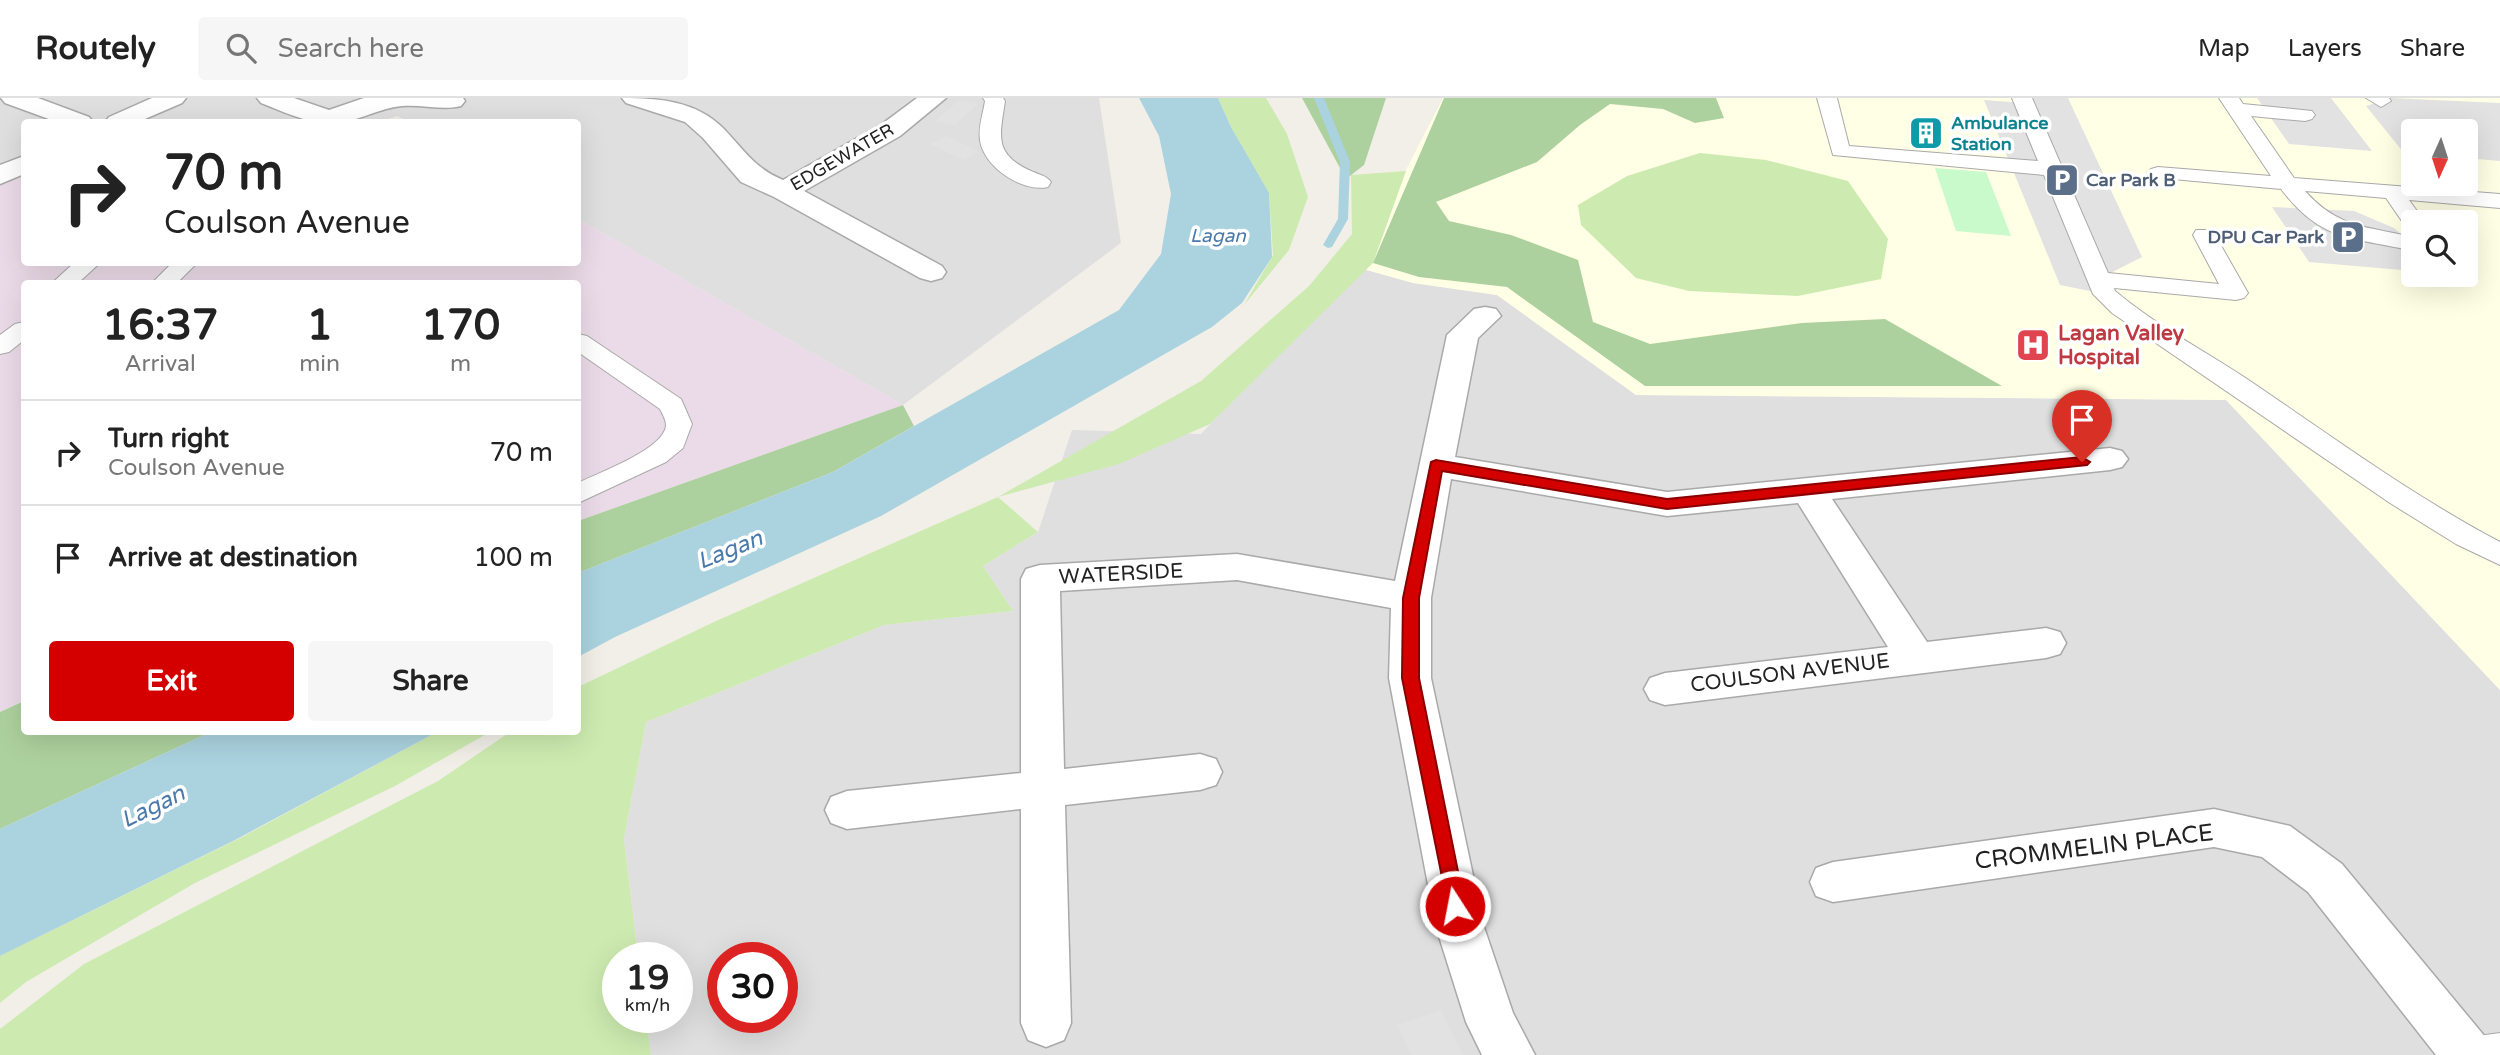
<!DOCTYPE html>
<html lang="en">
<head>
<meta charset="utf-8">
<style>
	:root { --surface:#fff; --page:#f6f6f6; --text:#222; --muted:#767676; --line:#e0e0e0; --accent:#d40000 }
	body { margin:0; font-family:"Varela Round",sans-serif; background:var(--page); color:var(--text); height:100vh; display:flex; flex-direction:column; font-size:26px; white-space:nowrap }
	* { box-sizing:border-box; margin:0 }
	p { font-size:23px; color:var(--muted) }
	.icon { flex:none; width:38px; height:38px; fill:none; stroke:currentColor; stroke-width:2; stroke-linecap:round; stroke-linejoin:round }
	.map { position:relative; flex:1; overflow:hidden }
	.side { position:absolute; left:21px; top:182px; width:560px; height:455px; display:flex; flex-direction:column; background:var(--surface); border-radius:7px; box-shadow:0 7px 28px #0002 }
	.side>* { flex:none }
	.guide { position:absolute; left:21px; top:21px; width:560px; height:147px; border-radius:7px; box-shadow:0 7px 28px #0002; background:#fff; color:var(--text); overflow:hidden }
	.needle { width:46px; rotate:183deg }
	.controls { position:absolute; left:2401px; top:21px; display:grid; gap:14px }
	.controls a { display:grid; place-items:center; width:77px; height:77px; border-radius:7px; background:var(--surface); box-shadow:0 7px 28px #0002; font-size:35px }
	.speed { position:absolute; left:602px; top:844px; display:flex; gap:14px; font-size:35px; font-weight:700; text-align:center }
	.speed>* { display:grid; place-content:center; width:91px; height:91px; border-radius:50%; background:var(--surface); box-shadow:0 7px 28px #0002; line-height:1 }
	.speed small { font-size:18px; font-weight:400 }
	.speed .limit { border:10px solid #d22; background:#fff; color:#111 }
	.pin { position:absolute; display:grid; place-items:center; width:60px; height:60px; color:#fff; margin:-72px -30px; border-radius:50% 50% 50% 0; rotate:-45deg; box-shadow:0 0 7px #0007 }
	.pin .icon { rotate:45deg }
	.me { position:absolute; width:77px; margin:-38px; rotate:349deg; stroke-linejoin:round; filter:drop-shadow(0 0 5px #0008) }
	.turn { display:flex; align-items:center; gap:24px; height:147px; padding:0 28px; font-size:32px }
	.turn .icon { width:91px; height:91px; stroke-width:2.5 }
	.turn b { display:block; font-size:49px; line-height:60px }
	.eta { display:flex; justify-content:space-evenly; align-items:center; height:119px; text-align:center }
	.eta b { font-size:42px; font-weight:800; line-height:49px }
	.button { display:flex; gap:14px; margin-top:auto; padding:14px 28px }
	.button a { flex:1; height:80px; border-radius:7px; background:var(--accent); color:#fff; font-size:28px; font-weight:800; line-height:80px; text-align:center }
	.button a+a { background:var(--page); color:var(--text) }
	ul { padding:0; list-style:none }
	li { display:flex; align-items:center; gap:21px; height:105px; padding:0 28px; border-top:2px solid var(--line) }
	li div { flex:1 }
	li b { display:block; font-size:26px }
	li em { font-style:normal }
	header { display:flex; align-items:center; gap:42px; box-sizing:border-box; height:98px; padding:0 35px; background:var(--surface); border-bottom:2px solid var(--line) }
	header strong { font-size:33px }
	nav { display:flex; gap:38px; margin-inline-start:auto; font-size:24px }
	.search { width:490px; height:63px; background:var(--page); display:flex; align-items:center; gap:18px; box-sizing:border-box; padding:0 24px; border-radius:7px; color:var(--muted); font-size:26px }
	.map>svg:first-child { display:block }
	.residential { fill:#e0dfdf; fill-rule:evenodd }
	.industrial { fill:#ebdbe8 }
	.education { fill:#ffffe5; fill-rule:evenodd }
	.grass { fill:#cdebb0 }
	.forest { fill:#add19e }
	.park { fill:#c8facc }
	.parking { fill:#e2e2e2 }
	.water { fill:#aad3df }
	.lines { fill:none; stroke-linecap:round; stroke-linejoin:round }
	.stream { fill:#aad3df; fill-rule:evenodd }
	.service-casing { stroke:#a9a9a9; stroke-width:2 }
	.minor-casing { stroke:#a9a9a9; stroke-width:3 }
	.tertiary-casing { stroke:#a9a9a9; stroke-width:3 }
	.service { fill:#fff; fill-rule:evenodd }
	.minor { fill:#fff; fill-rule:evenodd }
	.tertiary { fill:#fff; fill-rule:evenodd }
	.route { fill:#d40000; stroke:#8a0000; stroke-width:2 }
	.labels { text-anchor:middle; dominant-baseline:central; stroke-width:7; stroke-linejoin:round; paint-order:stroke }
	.far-culture-label { font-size:18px; font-weight:bold; fill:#0d838f; stroke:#fff; text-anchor:start }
	.far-street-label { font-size:18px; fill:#222; stroke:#fff }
	.far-service-label { font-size:18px; font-weight:bold; fill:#4e5e75; stroke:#fff; text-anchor:start }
	.far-water-label { font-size:19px; font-style:italic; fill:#4a7aab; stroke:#fff }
	.health-label { font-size:21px; font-weight:bold; fill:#be3a42; stroke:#fff; text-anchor:start }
	.street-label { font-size:21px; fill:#222; stroke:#fff }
	.water-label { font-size:23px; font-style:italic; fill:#4a7aab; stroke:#fff }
	.near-street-label { font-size:24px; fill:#222; stroke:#fff }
</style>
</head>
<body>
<header>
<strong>Routely</strong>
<div class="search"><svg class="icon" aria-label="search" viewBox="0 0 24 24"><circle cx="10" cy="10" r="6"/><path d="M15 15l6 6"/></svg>Search here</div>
<nav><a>Map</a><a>Layers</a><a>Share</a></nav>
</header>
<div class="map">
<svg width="2500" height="957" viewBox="0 0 2500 957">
	<rect width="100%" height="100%" fill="#f2efe9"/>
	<g class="residential">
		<polygon points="0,0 1099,0 1121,145 903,307 578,121 578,24 409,24 397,18 380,24 24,24 24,66 0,78"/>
		<path d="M1356,169L1413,185L1497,197L1636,297L2226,302L2500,592V957H651L646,919H677V859H638L624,741L646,624L884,527L1013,513L983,468L1038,434L1072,332L1201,336ZM723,859H782V919H723Z"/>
	</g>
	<polygon class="industrial" points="24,66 24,164 578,164 578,121 903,307 578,423 578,186 24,186 24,603 0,614 0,78"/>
	<path class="education" d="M1443,0H2500V592L2226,302L1636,297L1497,197L1413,185L1356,169ZM2413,33H2466V86H2413ZM2413,124H2466V177H2413Z"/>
	<g class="grass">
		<polygon points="1218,0 1266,0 1287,36 1308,99 1289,152 1244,207 1273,157 1269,96 1231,29"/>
		<polygon points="1700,55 1766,62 1848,83 1888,141 1881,181 1798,198 1689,193 1636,180 1581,127 1578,107 1627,78"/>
		<polygon points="1406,73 1373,165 1210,326 1119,366 998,399 1038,434 983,468 1013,513 884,527 646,624 624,741 638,859 618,859 618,919 646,919 651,957 0,957 0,931 84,866 438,683 510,634 578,634 578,589 716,523 998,399 1201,283 1309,188 1352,136 1351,77"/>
		<polygon points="437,634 490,634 395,688 195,785 26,884 0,905 0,858 240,740"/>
	</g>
	<g class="forest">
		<polygon points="1302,0 1386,0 1364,67 1346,81"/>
		<polygon points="1444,0 1716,0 1724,20 1695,25 1663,11 1610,6 1580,27 1537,64 1436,104 1449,123 1511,137 1578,162 1593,224 1650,246 1802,225 1885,221 2002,288 1645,288 1507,189 1419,179 1373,165"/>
		<polygon points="903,307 914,328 833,374 578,475 578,423"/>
		<polygon points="24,603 24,634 211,634 0,731 0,614"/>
	</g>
	<polygon class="park" points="1935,70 1986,74 2011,138 1956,133"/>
	<g class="parking">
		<polygon points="2022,0 2068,0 2142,159 2099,181 2105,196 2060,187 1984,2 2023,5"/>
		<polygon points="2257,0 2331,0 2372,53 2289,46"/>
		<polygon points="2391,0 2500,5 2500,63 2466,60 2466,33 2413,33 2413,56 2404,55 2366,8"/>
		<polygon points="959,2 978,6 955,27 935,23"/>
		<polygon points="946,38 979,53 963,62 930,46"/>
		<polygon points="2272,109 2354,113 2394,130 2413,147 2413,173 2309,164"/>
		<polygon points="1441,912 1463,957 1411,957 1397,927"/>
	</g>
	<g class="water">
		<polygon points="1139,0 1218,0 1231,29 1269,95 1272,159 1242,205 1212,229 881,418 615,539 578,559 578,475 833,374 1119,212 1161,156 1171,96 1159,38"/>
		<polygon points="211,634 437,634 235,742 0,858 0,731"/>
	</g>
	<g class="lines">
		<polygon class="stream" points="1314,0 1324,0 1350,64 1348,121 1332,149 1328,150 1323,147 1338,121 1340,64"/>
		<g class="service-casing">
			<g id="service">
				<path d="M983,0H1003L1005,3C1000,38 993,56 1031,73C1039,77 1046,77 1051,84L1048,89C1022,95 983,68 980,42C978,29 983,16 985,3Z"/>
				<path d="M1817,0H1837L1849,48L2038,63L2012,0H2032L2108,175L2219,186L2193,137L2196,132H2212L2215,137L2248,195L2244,200L2236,202L2114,190L2115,193C2158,229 2207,254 2253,285C2334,340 2413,398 2500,444V467L2456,446L2390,405L2112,215L2093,196L2044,77L1833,57Z"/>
				<path d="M2219,0H2239L2243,6L2312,13L2315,17L2312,21L2305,23L2251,18L2294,80L2500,96V110L2409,102L2425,124H2413V130L2406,129L2386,100L2305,93C2339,131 2367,128 2412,139L2413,147L2404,151C2347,139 2319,141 2281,91L2151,79L2147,75L2151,71L2158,69L2271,78Z"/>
				<polygon points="2366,0 2389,0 2391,3 2381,9"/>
				<polygon points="75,164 101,164 77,186 51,186"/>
				<polygon points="173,164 198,164 176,186 151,186"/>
				<polygon points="24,224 24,242 9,254 0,256 0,237 15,226"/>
				<path d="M578,236L587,238L681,301L692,326L683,350L666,364L578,405V385C598,375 665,351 666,327C666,322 662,315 660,311L578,254Z"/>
				<polygon points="2500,935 2500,957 2458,957 2464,944 2478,938"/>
			</g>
		</g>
		<g class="minor-casing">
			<g id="minor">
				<polygon points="1,0 38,0 89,19 93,24 57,24 5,5"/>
				<path d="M257,0H294L329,12L364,0H463L465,3L461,8C442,13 421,6 402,8C381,10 364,20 345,24C316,30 287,15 261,5Z"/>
				<path d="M622,0C659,0 696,3 723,30C745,53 753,69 783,82L882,26L917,0H946L900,38L804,93L942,168L946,174L942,180L931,183L920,180L774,99L741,84L703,40L685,24L626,5Z"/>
				<polygon points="1485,209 1496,211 1501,218 1478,240 1455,359 1667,394 2110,350 2122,353 2128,361 2122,369 2110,372 1832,401 1927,544 2046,530 2060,534 2066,545 2060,556 2046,560 1665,607 1650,602 1644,591 1650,580 1665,575 1888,549 1798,405 1667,418 1451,381 1431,500 1431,580 1484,829 1513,915 1535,957 1482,957 1466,924 1436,829 1389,580 1391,510 1237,482 1060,493 1064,671 1200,656 1216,661 1222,674 1216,687 1200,692 1065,707 1071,925 1064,942 1046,949 1028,942 1021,925 1021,711 847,731 831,725 825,712 831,699 847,693 1021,675 1021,481 1026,471 1040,467 1237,456 1395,483 1447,237 1474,211"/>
				<polygon points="2214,711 2290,728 2342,766 2486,940 2494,957 2436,957 2308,794 2262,759 2214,749 1833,804 1816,798 1810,784 1816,770 1833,764"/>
			</g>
		</g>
		<g class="tertiary-casing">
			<g id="tertiary">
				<polygon points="152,0 186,0 182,5 138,24 105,24 109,19"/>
				<polygon points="24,58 24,76 0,86 0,67"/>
			</g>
		</g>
		<use href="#service" class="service"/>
		<use href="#minor" class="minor"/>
		<use href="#tertiary" class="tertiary"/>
	</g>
	<polygon class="route" points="2082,359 2090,364 2087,367 1667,411 1442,373 1419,500 1419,580 1465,808 1462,814 1455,816 1449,814 1402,580 1403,500 1431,364 1436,362 1667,401"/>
	<defs>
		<g id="building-square" transform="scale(1.75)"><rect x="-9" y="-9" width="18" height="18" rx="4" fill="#0f9aa8" stroke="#fff"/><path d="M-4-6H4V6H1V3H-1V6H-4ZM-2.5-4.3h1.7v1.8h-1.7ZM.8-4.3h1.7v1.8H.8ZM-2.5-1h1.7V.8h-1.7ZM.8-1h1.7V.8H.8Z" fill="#fff"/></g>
		<g id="parking-square" transform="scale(1.75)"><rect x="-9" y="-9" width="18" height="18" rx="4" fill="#5c6f8a" stroke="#fff"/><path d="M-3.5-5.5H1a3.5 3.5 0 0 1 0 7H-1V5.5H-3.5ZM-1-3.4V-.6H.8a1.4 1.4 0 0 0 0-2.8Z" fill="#fff"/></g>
		<g id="hospital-square" transform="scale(1.75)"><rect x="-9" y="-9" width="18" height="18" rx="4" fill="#e0444e" stroke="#fff"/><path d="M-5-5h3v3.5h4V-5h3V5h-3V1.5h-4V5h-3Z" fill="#fff"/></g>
	</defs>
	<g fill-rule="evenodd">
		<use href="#building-square" x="1926" y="35"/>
		<use href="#parking-square" x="2062" y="82"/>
		<use href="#parking-square" x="2348" y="139"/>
		<use href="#hospital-square" x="2033" y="247"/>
	</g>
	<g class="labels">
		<g class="far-culture-label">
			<text x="1951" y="25">Ambulance<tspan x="1951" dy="21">Station</tspan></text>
		</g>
		<g class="far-street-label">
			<text transform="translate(842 59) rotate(-30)">EDGEWATER</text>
		</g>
		<g class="far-service-label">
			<text x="2086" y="82">Car Park B</text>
			<text x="2324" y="139" text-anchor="end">DPU Car Park</text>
		</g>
		<g class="far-water-label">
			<text x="1218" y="138">Lagan</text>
		</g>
		<g class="health-label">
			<text x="2058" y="235">Lagan Valley<tspan x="2058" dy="24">Hospital</tspan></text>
		</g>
		<g class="street-label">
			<text transform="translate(1121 476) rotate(-3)">WATERSIDE</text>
			<text transform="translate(1790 575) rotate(-7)">COULSON AVENUE</text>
		</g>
		<g class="water-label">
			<text transform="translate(730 452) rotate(-22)">Lagan</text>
			<text transform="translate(153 709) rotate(-26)">Lagan</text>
		</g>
		<g class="near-street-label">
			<text transform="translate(2094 749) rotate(-7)">CROMMELIN PLACE</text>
		</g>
	</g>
</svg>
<div class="controls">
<a><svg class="needle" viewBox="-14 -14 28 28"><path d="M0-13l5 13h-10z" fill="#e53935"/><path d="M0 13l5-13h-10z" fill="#767676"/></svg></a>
<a><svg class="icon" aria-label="search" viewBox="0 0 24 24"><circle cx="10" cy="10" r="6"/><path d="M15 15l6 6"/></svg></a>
</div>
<div class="speed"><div>19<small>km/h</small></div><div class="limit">30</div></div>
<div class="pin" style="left:2082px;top:364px;background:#d93025"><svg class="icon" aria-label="arrive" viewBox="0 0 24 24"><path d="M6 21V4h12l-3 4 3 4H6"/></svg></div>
<svg class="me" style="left:1455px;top:808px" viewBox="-20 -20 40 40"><circle r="17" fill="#d40000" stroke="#fff" stroke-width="3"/><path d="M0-11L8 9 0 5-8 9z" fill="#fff"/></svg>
<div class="guide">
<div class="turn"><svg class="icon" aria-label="right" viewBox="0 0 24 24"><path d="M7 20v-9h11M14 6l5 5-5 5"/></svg><div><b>70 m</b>Coulson Avenue</div></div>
</div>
<section class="side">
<div class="eta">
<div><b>16:37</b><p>Arrival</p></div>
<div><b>1</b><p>min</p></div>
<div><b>170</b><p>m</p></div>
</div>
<ul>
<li><svg class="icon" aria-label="right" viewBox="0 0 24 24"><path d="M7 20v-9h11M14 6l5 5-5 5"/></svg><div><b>Turn right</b><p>Coulson Avenue</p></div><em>70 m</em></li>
<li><svg class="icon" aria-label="arrive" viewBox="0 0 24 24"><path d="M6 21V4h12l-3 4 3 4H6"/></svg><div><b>Arrive at destination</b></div><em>100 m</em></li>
</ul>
<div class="button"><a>Exit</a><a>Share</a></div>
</section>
</div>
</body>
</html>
